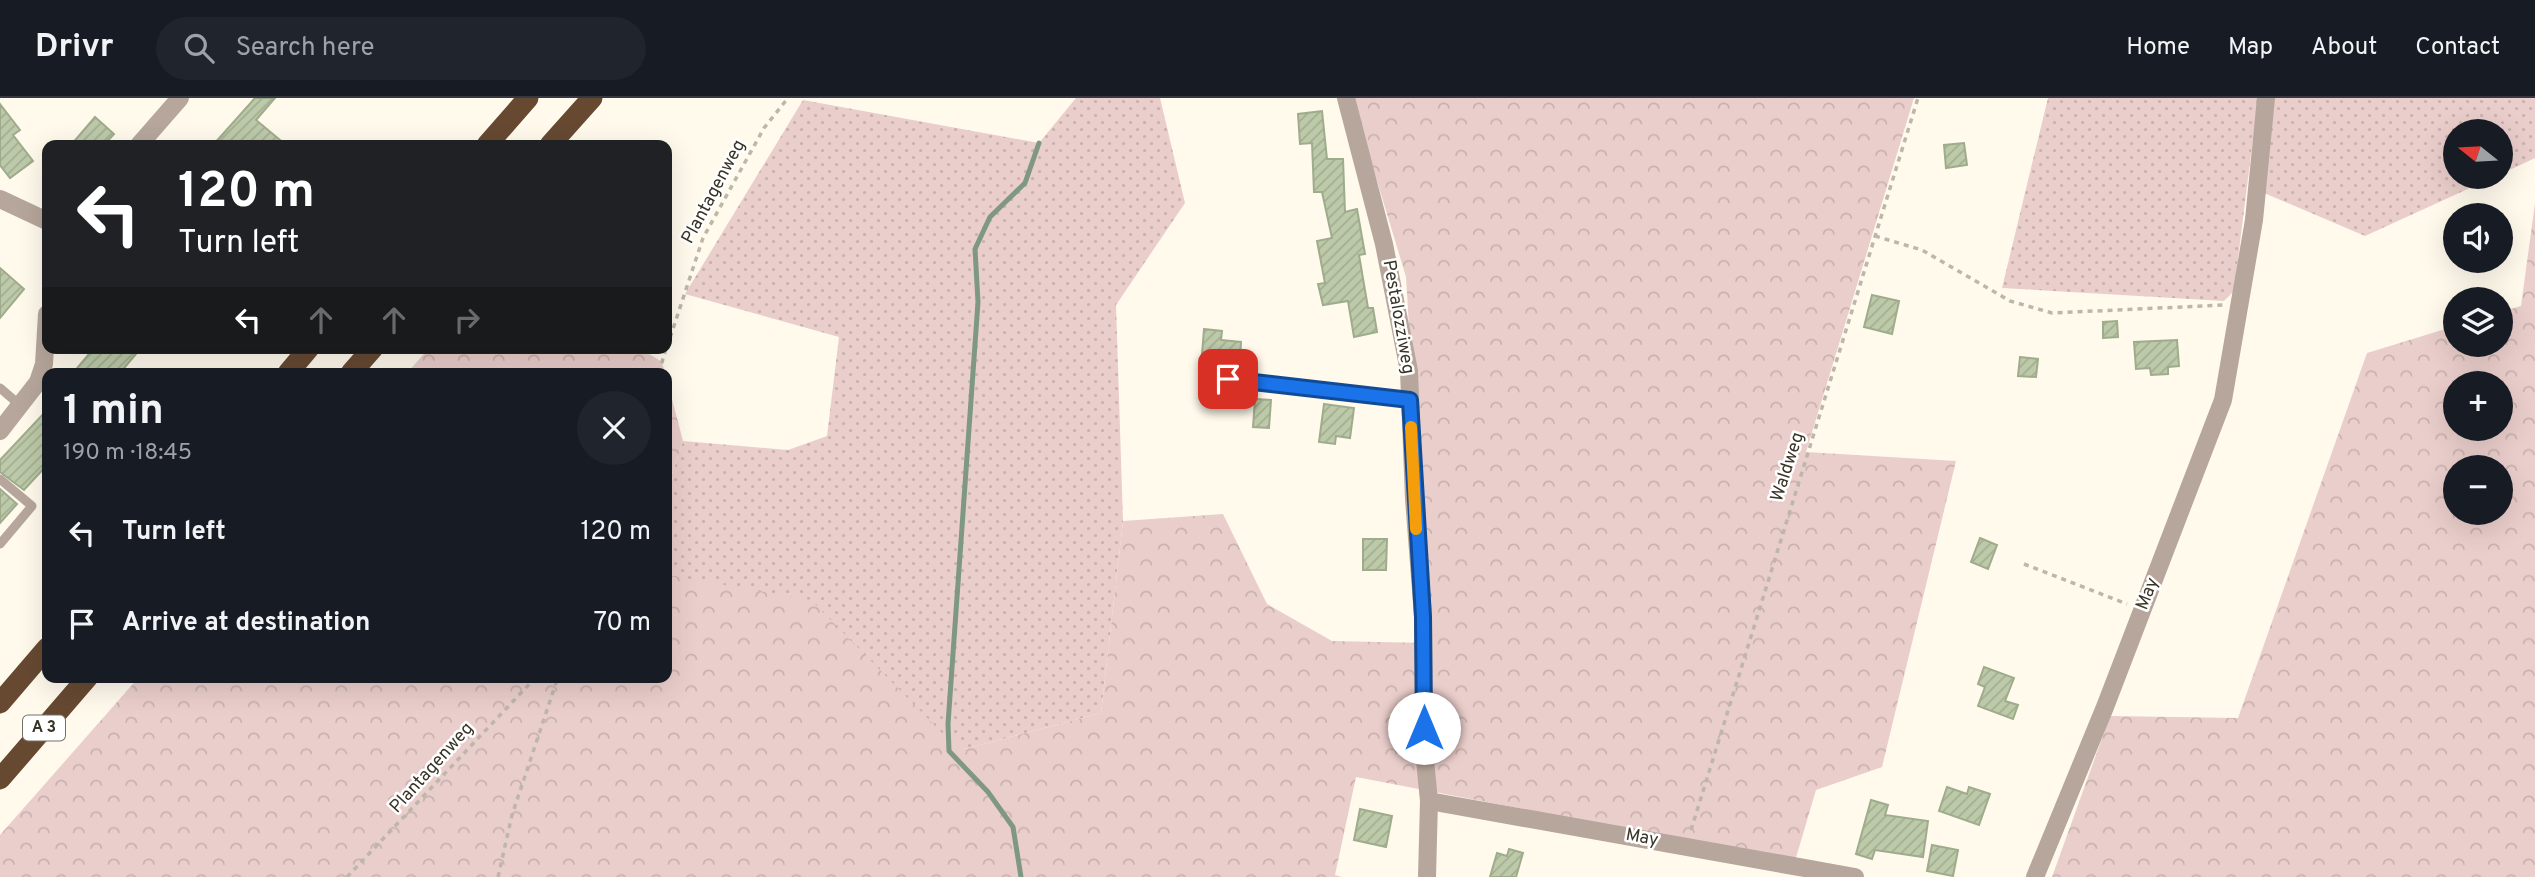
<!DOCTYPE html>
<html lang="en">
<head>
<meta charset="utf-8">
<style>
	:root { --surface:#171b24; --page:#20242c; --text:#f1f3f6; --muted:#9ea1a6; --line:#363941 }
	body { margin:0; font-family:Overpass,sans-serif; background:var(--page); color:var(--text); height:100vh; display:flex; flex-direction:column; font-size:26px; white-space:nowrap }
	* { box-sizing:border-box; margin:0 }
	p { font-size:23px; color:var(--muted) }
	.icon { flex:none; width:38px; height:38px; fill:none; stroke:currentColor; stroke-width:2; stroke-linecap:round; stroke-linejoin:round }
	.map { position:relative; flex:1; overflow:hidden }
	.sheet { position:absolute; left:42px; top:270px; width:630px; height:315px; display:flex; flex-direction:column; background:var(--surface); border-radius:14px; box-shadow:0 7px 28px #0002 }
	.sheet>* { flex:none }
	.hud { position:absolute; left:42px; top:42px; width:630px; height:214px; border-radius:14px; box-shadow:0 7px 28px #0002; background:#202124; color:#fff; overflow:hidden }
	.needle { width:46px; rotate:288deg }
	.buttons { position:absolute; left:2443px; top:21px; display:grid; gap:14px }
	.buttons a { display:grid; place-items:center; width:70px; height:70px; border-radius:50%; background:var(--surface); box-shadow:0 7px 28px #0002; font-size:35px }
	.pin { position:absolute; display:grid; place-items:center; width:60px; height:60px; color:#fff; margin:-30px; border-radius:14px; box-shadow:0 4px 10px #0006 }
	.me { position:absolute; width:77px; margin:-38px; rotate:0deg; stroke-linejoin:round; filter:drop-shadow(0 0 5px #0008) }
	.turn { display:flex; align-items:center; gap:24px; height:147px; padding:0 21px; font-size:32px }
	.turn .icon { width:91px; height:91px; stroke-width:2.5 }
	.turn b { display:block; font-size:49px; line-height:60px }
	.lanes { display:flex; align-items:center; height:66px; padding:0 21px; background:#0003; justify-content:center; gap:35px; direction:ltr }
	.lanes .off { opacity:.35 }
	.round { display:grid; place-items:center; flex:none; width:74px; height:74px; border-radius:37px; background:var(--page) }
	.overview { display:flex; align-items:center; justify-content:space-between; height:119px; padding:0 21px }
	h1 { font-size:42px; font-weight:700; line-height:52px }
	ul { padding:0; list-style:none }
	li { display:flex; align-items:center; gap:21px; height:91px; padding:0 21px }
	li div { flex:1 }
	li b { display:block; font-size:26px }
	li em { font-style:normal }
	header { display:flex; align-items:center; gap:42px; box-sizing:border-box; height:98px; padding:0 35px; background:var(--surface); border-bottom:2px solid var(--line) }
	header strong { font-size:33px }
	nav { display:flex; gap:38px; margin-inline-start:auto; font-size:24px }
	.search { width:490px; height:63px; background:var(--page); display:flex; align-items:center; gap:18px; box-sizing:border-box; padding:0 24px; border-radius:38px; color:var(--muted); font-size:26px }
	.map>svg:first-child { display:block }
	.grass { fill:url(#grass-dots) }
	.forest { fill:url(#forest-crowns); fill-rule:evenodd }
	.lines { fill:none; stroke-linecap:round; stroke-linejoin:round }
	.stream { stroke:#7e9884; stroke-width:5 }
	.building { fill:url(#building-hatch); stroke:#9fac8c; stroke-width:2 }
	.path { stroke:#bcb7a9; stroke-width:3.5; stroke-dasharray:5 5; stroke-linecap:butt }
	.service { stroke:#b6a69b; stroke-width:9 }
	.minor { stroke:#b6a69b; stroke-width:18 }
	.motorway { stroke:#674932; stroke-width:21 }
	.route-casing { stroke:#114b97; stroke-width:18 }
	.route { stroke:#1a73e8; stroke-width:12 }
	.slow { stroke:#f59e0b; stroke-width:12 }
	.labels { text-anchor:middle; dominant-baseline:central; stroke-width:5; stroke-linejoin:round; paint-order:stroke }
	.shield { fill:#fff; stroke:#747167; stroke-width:2 }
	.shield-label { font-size:16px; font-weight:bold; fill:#383426 }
	.street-label { font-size:18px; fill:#383426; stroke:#fff }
</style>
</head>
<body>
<header>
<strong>Drivr</strong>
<div class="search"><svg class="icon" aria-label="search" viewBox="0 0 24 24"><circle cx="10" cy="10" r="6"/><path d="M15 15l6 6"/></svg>Search here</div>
<nav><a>Home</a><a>Map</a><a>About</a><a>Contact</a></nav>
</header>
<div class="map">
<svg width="2535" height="779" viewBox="0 0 2535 779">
	<defs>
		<pattern id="grass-dots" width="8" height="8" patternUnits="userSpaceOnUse" patternTransform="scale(1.75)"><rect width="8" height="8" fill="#eacecb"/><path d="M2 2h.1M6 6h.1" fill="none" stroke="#c9b2ae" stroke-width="1.8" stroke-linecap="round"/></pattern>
		<pattern id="forest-crowns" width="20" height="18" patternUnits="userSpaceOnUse" patternTransform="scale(1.75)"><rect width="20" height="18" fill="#eacecb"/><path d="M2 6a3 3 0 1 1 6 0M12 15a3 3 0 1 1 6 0" fill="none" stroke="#c9b2ae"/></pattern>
		<pattern id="building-hatch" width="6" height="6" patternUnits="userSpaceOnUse" patternTransform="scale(1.75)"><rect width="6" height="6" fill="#bdcaa9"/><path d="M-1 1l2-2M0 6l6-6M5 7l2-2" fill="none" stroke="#a3ae91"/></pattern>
	</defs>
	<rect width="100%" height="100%" fill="#fffaec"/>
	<g class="grass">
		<polygon points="1076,0 1160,0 1185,105 1116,207 1123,423 1101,615 965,651 667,477 667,391 683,343 788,352 827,338 839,239 685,196 803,2 1039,45"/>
		<polygon points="2048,0 2258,0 2234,193 2224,203 2002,190"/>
		<polygon points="2273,0 2535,0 2535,60 2501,76 2501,33 2455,33 2455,79 2494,79 2365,138 2264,95"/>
	</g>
	<g class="forest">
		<polygon points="1352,0 1914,0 1806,354 1956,363 1882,669 1816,692 1795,763 1356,679 1335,777 1342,779 0,779 0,737 139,579 667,579 667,477 811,502 944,637 965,651 1101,615 1123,423 1223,416 1267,506 1332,543 1428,545 1406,179"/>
		<path d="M2535,105V779H2052L2110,618L2238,620L2367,255L2455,228V247H2501V214L2521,208ZM2455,285H2501V331H2455ZM2455,369H2501V415H2455Z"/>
		<polygon points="429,250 640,250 662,264 665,275 407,275"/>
		<polygon points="667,282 683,343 667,391"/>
	</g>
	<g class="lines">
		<polyline class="stream" points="1021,779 1013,729 988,694 949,653 948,626 978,204 975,151 990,119 1025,85 1039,45"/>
	</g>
	<g class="building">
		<polygon points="255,0 275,0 256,22 286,47 213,47"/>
		<polygon points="0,6 20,32 13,37 33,63 10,80 0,67"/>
		<polygon points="1322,13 1327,61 1343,61 1345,114 1357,111 1365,156 1359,157 1368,210 1373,210 1377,234 1354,239 1348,203 1323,207 1318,186 1325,185 1317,143 1332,140 1322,94 1314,94 1312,45 1300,46 1298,16"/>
		<polygon points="95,19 114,36 104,47 71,47"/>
		<polygon points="1964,45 1967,67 1946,70 1944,47"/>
		<polygon points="0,170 24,191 0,220"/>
		<polygon points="1872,197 1899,203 1892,236 1864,229"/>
		<polygon points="2117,223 2118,239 2103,240 2103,224"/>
		<polygon points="1204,231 1222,233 1221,242 1241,244 1240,260 1202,256"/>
		<polygon points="2177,242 2179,268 2168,269 2168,276 2151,277 2150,270 2136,271 2134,244"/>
		<polygon points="94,250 141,250 120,275 73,275"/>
		<polygon points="2020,259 2038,261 2036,279 2018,278"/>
		<polygon points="1255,301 1271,302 1269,330 1253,329"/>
		<polygon points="1324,306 1354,310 1350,340 1336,338 1335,346 1319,344"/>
		<polygon points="47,312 47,367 24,392 0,374 0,362"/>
		<polygon points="0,391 17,406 0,425"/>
		<polygon points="1980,440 1997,447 1988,471 1971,464"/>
		<polygon points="1363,441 1387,441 1386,472 1363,472"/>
		<polygon points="1984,569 2014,580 2005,603 2018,607 2013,621 1978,608 1985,589 1978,586"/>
		<polygon points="1947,689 1967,696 1969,689 1990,696 1979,727 1939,713"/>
		<polygon points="1871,702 1888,707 1885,717 1928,723 1923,759 1875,752 1872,761 1856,756"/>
		<polygon points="1360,711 1392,718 1386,749 1354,742"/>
		<polygon points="1932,747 1958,752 1953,778 1927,773"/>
		<polygon points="1509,751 1523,755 1516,779 1490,779 1497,755 1507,758"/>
	</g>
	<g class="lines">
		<g class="path">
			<polyline points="1875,138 1922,152 2010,203 2052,215 2224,207"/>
			<polyline points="667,249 703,140 764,30 788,0"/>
			<polyline points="659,275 666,250"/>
			<polyline points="2024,466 2127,506"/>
			<polyline points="1691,732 1918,0"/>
			<polyline points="347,779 536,579"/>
			<polyline points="498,779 512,717 558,579"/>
		</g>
		<g class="service">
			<polyline points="1228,280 1410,302"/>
			<polyline points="0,290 21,308"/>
			<polyline points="0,381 32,408 0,446"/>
		</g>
		<g class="minor">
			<polyline points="1346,0 1384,146 1409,273 1414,401 1423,518 1424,652 1429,703 1427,779"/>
			<polyline points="139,47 180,0"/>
			<polyline points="0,101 47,123"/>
			<polyline points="0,333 38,284 44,266 47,216"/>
			<polyline points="1429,703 1855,779"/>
			<polyline points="2035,779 2105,609 2223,302 2254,122 2266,0"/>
		</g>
		<g class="motorway">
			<polyline points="487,47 528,0"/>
			<polyline points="550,47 592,0"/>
			<polyline points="288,275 309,250"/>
			<polyline points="351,275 373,250"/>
			<polyline points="0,605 47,550"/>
			<polyline points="0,681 88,579"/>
		</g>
	</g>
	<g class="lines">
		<g class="route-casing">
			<polyline id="route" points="1228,281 1410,302 1423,519 1424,630"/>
		</g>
		<use href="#route" class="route"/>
		<polyline class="slow" points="1411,329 1416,431"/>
	</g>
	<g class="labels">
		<rect class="shield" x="23" y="617.5" width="42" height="25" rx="5"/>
		<g class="shield-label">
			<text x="44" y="630">A 3</text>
		</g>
		<g class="street-label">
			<text transform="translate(714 94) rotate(-62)">Plantagenweg</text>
			<text transform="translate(1398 219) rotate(80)">Pestalozziweg</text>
			<text transform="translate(1788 369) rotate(-72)">Waldweg</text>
			<text transform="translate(2148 496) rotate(-69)">May</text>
			<text transform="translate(432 670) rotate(-48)">Plantagenweg</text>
			<text transform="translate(1642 740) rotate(10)">May</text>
		</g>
	</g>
</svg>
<div class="buttons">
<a><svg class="needle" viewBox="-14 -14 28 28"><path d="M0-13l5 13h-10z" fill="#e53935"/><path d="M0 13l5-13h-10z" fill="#9ea1a6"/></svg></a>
<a><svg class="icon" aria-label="sound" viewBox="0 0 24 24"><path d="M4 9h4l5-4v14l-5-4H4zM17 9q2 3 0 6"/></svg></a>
<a><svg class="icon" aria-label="layers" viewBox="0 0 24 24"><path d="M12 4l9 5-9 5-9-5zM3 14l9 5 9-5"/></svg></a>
<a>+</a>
<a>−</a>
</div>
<div class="pin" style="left:1228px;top:281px;background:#d93025"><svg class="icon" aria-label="arrive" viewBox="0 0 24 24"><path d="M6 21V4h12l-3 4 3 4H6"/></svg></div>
<svg class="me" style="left:1424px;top:630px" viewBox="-20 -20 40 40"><circle r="19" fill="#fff"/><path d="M0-13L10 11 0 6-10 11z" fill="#1a73e8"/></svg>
<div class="hud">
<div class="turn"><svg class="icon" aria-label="left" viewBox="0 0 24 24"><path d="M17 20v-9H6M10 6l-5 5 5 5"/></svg><div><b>120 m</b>Turn left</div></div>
<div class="lanes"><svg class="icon" aria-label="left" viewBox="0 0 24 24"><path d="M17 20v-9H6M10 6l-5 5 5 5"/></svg><svg class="icon off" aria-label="ahead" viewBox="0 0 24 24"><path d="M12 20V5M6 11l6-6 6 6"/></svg><svg class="icon off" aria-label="ahead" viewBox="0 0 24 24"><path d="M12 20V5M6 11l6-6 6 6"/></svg><svg class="icon off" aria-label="right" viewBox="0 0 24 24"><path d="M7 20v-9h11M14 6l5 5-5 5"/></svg></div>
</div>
<section class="sheet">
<div class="overview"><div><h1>1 min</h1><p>190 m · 18:45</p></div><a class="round"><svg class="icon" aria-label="close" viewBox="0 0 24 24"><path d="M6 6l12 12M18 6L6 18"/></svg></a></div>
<ul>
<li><svg class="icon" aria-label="left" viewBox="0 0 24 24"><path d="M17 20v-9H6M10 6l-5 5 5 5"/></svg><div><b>Turn left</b></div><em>120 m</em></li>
<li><svg class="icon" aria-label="arrive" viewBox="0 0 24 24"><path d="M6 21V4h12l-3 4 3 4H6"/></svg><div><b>Arrive at destination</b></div><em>70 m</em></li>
</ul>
</section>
</div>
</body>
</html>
